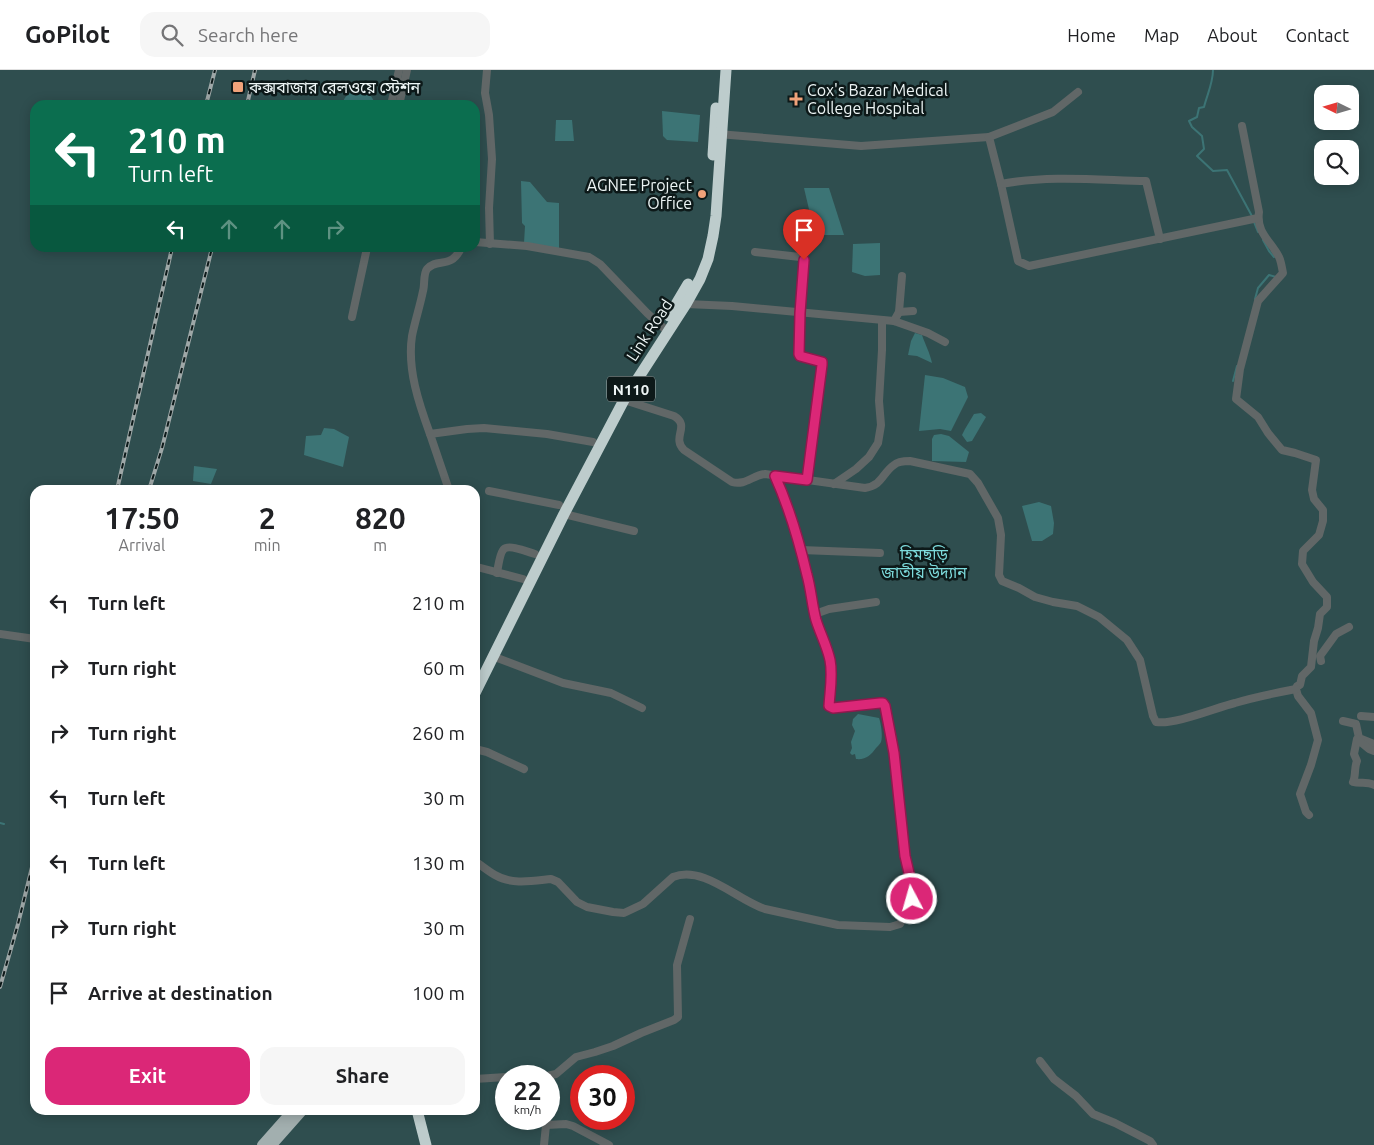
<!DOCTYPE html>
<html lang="en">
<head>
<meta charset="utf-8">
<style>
	:root { --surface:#fff; --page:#f6f6f6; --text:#202124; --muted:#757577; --line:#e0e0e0; --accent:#db2777 }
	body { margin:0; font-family:Ubuntu,"Noto Sans Bengali",sans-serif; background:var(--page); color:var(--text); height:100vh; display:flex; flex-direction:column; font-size:19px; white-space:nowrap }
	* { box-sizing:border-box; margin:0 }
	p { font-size:16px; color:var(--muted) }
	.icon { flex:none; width:28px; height:28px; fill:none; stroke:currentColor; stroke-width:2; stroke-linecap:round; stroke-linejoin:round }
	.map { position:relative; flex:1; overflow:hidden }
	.panel { position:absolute; left:30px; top:415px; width:450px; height:630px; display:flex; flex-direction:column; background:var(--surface); border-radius:15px; box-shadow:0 2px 12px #0003 }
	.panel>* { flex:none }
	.top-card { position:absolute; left:30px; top:30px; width:450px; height:152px; border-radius:15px; box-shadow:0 2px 12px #0003; background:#0b6e4f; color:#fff; overflow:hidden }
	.needle { width:32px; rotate:275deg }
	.buttons { position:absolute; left:1314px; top:15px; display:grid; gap:10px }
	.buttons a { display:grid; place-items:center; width:45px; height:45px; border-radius:10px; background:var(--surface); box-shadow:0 2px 12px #0003; font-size:25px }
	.speed { position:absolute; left:495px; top:995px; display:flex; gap:10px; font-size:25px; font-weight:700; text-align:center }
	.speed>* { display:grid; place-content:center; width:65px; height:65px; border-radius:50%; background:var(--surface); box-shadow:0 2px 12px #0003; line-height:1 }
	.speed small { font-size:12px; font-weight:400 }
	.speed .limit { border:8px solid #d22; background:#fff; color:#111 }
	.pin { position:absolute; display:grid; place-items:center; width:42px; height:42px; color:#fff; margin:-51px -21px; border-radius:50% 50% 50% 0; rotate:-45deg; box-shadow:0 0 5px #0007 }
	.pin .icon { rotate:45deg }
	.me { position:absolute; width:55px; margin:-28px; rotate:354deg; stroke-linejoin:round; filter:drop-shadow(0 0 4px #0008) }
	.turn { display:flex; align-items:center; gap:18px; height:105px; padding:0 15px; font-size:22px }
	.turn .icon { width:65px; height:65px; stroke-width:2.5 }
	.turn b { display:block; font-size:35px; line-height:42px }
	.lanes { display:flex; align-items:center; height:48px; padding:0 15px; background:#0003; justify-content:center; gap:25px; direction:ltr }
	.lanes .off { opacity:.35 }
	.eta { display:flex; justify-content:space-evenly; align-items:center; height:85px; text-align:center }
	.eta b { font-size:30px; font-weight:700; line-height:35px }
	.action { display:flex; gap:10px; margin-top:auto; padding:10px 15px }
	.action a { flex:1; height:58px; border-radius:15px; background:var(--accent); color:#fff; font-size:20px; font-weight:700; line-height:58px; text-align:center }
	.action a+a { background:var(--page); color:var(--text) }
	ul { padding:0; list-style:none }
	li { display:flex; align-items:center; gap:15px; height:65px; padding:0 15px }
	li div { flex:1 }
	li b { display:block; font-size:19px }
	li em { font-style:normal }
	header { display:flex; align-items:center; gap:30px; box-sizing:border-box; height:70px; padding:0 25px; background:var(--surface); border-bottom:1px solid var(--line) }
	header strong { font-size:24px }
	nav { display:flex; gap:28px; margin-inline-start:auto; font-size:18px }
	.search { width:350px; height:45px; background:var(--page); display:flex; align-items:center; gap:12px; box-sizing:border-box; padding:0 18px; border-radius:15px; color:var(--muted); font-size:19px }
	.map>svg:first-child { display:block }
	.green { fill:#2f4e4f; fill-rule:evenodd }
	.water { fill:#3c7475 }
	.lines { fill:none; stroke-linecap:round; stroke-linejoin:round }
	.stream { stroke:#3c7475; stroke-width:2 }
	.minor { stroke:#616767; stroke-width:8 }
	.major { stroke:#a2afaf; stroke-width:10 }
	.highway { stroke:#bdcccc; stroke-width:11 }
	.rail-casing { stroke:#9ea7a7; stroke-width:4 }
	.rail { stroke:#0d1919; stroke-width:2; stroke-dasharray:5.5; stroke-linecap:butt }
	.route-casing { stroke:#8e194d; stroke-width:12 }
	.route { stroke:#db2777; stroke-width:9 }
	.poi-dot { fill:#f0a27a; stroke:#0d1919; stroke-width:2 }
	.labels { text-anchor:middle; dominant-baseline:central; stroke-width:5; stroke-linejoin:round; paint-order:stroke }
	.shield { fill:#0d1919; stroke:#aab3b3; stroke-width:1 }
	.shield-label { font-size:15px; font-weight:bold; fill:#edf5f5 }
	.poi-label { font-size:16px; fill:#edf5f5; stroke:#0d1919; text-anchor:start }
	.street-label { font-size:16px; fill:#edf5f5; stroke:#0d1919 }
	.park-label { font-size:16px; fill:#7ddbdc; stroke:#0d1919 }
</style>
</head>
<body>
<header>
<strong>GoPilot</strong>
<div class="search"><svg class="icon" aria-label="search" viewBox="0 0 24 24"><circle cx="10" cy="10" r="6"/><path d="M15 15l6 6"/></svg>Search here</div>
<nav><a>Home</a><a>Map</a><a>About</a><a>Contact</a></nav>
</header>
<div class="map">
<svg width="1374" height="1075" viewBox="0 0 1374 1075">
	<rect width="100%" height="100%" fill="#162222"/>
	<path class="green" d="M0,0H1374V1075H0ZM1322,24H1350V51H1322ZM35,35H475V178H35ZM1322,79H1350V106H1322ZM35,420H475V1040H35ZM506,1006H549V1049H506ZM581,1006H624V1049H581Z"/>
	<g class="water">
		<path d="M359,20C368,22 373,26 375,35H342C344,26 350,21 359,20Z"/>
		<polygon points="662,41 700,45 698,72 667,70 663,66"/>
		<polygon points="556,50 572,50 574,71 555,71"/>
		<polygon points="521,111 530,112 547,132 559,133 559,179 524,173 525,156 522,153"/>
		<polygon points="804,118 829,118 844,165 815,165"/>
		<polygon points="880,173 880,205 865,206 852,202 853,174"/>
		<path d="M915,263L922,265C925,274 930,283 932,293L917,286L908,285L911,271Z"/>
		<polygon points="925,305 943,308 965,317 968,327 951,361 940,359 919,361"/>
		<polygon points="981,343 986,347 972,371 967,372 962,365 965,359 974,344"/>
		<polygon points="324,358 334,359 349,367 343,397 304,385 306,366 321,365"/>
		<polygon points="941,364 949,366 969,382 966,392 932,391 932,369 934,365"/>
		<polygon points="194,396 217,399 211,414 193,411"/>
		<polygon points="1039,432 1051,436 1054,453 1053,464 1042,471 1032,471 1022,436"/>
		<path d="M858,644L879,648C881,653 883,667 881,672C880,674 878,676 876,678C871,685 866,690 856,689L855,684L852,685L850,683L852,678L851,672L855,661L852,655L853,649Z"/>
	</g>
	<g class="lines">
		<g class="stream">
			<path d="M1213,0C1213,13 1207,25 1204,37L1199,38L1197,47L1189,51L1192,57L1202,66L1204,79L1197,86L1213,101L1227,100L1253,148"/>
			<polyline points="1254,152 1258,162"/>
			<polyline points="1263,170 1269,181 1274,187"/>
			<polyline points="1255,229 1258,218 1269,205 1276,207"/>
			<polyline points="1233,311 1237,296"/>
			<polyline points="0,753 4,754"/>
		</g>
		<g class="minor">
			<polyline points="487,0 485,23 489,45 492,89 489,138 490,174"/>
			<polyline points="391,35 399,0"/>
			<polyline points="399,35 407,0"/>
			<path d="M1242,56L1259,142C1256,163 1271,171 1279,187C1281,191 1282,198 1283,203L1258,231L1240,299L1236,329L1258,347L1268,363L1282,380L1295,383L1316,390L1312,420L1314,429L1323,440V451L1319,465L1303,481L1302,494L1313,512L1327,527V537L1320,544L1318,558L1314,571L1311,597L1302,606L1300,615L1297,616L1296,619L1298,626L1311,643L1318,670L1311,695L1300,724L1306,742L1309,745"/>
			<polyline points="718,64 861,76 989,67 1001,114 1018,191 1029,196 1258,148"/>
			<polyline points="989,67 1053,42 1078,22"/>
			<path d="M1001,114C1049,105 1098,110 1146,111L1160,169"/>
			<polyline points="475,172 527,176 589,187 600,194 647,243 667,261"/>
			<polyline points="755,182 800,187 804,190 799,284 800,286 821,292 822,295 807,410"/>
			<polyline points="686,234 732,236 894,251 928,263 945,272"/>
			<polyline points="899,242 913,241"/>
			<polyline points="352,247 367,178"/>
			<polyline points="894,251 899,242 902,206"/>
			<path d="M624,330L674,346C691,356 671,367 684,380L732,412C745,416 753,405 765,404L865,418C883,415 882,403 894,395C898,391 905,391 910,391L970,404L978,413L998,448L1001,465L999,505L1002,511L1019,518L1035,527L1053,532L1077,536L1099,547L1127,570L1140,590L1153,646L1156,652C1175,655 1215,638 1235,633C1255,627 1275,623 1296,619"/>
			<path d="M430,364C419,334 407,299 412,266C415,251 420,236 423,221C425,215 423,204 427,199C437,187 451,200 461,178"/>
			<polyline points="834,414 856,399 869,387 878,373 881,355 879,331 882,280 882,250"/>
			<polyline points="449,420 430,364 467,359 484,358 547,364 593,372"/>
			<polyline points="489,421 559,435"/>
			<polyline points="564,444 634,461"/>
			<polyline points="801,480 880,483"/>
			<polyline points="475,496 477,497 523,509"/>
			<path d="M497,503C498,497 500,482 504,479C509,474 528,482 535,484"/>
			<polyline points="815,544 829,539 876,532"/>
			<polyline points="0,564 35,569"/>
			<polyline points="492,586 563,613 611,623 642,638"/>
			<polyline points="1321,591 1320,586 1336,564 1349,557"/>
			<polyline points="1361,646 1374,647"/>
			<polyline points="1343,651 1356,654 1359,668 1374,674"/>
			<polyline points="475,679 487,682 524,699"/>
			<path d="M1374,681L1369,679L1357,669L1354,684L1357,691C1354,698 1356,706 1353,712C1360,714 1368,711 1374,715"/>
			<path d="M475,791C482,796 488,801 495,805C512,815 532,811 551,809L558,812L577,832L587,837L613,842L624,843L643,834L673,807C704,795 737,830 765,839L838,855L890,857L900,854L912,829L913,820L905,786L894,683L885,636L883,633H880L833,638L829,635C830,620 833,605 830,590C827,576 820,563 816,550C811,535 811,519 807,505C800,471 789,437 775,406"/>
			<polyline points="1040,991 1054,1009 1076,1026 1093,1044 1115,1053 1150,1071 1153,1075"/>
			<polyline points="526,1006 547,1006 556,1004 576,987 595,982 613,976 641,963 674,950 678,947 677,895 690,849"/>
			<polyline points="475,1009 506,1007"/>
			<polyline points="546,1055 566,1054 573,1056 609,1075"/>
			<polyline points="544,1075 546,1055 544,1049"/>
		</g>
		<g class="major">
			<polyline points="262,1075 293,1040"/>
			<polyline points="272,1075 303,1040"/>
		</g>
		<g class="highway">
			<polyline points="713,85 716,38"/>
			<polyline points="669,246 688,214"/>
			<polyline points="475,623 564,444 624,330 686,234 700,209 708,189 713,166 716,146 726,0"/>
			<polyline points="417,1040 426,1075"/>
		</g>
		<g class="rail-casing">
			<g id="rail">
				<polyline points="206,35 215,0"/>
				<polyline points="247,35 255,0"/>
				<polyline points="117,420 172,178"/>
				<polyline points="149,420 162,378 212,178"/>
				<polyline points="0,917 18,854 35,785"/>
			</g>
		</g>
		<use href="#rail" class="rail"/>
	</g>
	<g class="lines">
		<g class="route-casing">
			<path id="route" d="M804,190L800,243L799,284L800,286L822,292V295L807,410L775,406C789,437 799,471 807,505C811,519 812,535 816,550C820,563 827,576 830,590C833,605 830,620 829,636L833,638L880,633H883L885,636L894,683L905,786L913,820L912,829"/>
		</g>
		<use href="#route" class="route"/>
	</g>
	<g class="poi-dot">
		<rect x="232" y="11" width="12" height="12" rx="2.5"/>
		<path d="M793.5 21.5h5v5h5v5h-5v5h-5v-5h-5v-5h5z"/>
		<circle cx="702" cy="124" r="5"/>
	</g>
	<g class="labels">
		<rect class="shield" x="607" y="306.5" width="48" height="25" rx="4"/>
		<g class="shield-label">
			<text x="631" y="319">N110</text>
		</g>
		<g class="poi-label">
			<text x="249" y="17">কক্সবাজার রেলওয়ে স্টেশন</text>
			<text x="807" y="20">Cox's Bazar Medical<tspan x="807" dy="18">College Hospital</tspan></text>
			<text x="692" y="115" text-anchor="end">AGNEE Project<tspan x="692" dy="18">Office</tspan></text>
		</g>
		<g class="street-label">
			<text transform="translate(649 260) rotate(-57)">Link Road</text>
		</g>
		<g class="park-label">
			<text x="924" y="484">হিমছড়ি<tspan x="924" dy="18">জাতীয় উদ্যান</tspan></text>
		</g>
	</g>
</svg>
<div class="buttons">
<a><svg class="needle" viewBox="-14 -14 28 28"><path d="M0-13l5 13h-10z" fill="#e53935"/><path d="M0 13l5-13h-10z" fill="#757577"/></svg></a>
<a><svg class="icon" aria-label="search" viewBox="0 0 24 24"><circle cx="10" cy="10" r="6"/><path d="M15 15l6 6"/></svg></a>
</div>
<div class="speed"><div>22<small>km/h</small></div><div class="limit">30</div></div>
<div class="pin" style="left:804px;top:190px;background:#d93025"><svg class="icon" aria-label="arrive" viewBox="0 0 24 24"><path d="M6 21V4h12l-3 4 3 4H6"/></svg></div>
<svg class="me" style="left:912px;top:829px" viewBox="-20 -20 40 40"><circle r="17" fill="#db2777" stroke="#fff" stroke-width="3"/><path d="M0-11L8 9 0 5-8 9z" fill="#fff"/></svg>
<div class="top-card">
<div class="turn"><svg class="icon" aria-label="left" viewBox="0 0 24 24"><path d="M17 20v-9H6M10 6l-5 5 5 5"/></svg><div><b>210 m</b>Turn left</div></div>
<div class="lanes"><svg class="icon" aria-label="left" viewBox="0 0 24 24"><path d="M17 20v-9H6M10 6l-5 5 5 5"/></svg><svg class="icon off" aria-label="ahead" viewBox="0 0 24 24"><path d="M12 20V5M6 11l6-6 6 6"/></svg><svg class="icon off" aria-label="ahead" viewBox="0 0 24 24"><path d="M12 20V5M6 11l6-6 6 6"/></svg><svg class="icon off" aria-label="right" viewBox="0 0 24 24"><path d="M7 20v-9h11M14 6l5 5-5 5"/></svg></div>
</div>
<section class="panel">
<div class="eta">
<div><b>17:50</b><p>Arrival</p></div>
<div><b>2</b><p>min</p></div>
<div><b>820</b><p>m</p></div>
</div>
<ul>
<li><svg class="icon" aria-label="left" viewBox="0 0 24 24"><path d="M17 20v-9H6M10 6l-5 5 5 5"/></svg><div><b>Turn left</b></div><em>210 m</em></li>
<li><svg class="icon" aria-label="right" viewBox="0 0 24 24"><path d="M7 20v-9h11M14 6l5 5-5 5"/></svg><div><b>Turn right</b></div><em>60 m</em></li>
<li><svg class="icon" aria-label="right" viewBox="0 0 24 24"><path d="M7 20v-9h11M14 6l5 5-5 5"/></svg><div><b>Turn right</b></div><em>260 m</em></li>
<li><svg class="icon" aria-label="left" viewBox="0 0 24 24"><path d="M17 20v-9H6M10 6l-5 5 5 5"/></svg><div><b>Turn left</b></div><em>30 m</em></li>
<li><svg class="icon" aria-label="left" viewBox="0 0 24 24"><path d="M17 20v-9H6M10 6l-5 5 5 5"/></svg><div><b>Turn left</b></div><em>130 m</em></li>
<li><svg class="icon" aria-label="right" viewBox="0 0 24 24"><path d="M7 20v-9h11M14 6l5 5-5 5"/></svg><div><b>Turn right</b></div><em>30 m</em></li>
<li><svg class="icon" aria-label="arrive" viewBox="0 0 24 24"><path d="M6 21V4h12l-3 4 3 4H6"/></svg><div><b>Arrive at destination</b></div><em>100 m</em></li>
</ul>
<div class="action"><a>Exit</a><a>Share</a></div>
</section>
</div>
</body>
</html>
